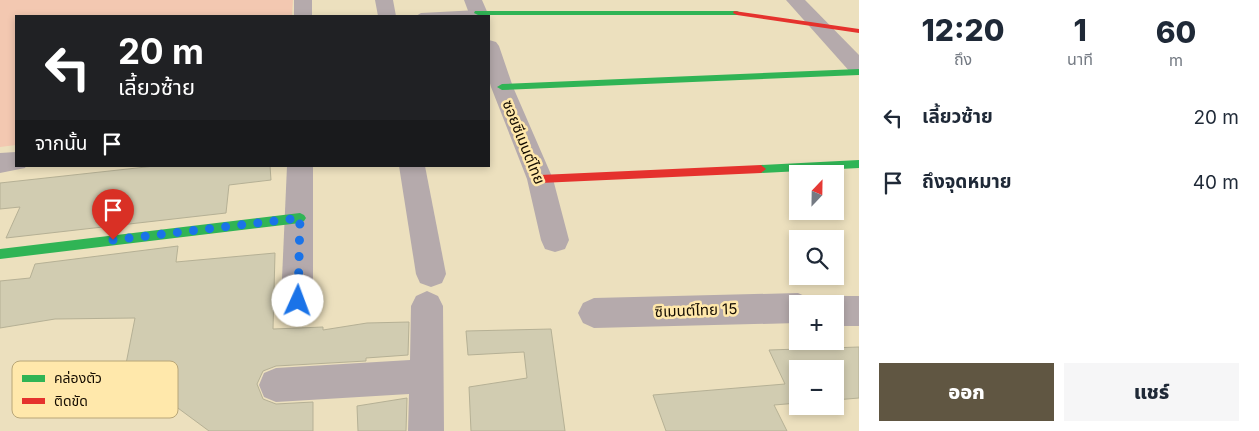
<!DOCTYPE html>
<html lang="th">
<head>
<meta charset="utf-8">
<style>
	:root { --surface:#fff; --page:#f6f6f7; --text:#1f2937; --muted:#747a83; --accent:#605642 }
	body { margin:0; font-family:Inter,"Noto Sans Thai",sans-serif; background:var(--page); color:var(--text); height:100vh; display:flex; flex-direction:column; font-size:19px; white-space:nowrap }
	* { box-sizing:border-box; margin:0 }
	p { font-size:16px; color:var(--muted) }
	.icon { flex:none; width:28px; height:28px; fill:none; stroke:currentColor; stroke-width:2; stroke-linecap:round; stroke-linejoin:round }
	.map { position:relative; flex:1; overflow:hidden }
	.side { display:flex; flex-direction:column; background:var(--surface); width:400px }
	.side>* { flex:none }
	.guide { position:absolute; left:15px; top:15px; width:475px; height:152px; border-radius:0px; box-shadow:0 2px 8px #0003; background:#202124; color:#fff; overflow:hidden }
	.needle { width:32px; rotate:22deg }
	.buttons { position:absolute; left:789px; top:165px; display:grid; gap:10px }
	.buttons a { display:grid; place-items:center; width:55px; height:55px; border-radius:0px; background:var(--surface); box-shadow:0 2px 8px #0003; font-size:25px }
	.pin { position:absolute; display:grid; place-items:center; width:42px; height:42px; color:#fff; margin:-51px -21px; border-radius:50% 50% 50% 0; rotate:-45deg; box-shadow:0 0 5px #0007 }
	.pin .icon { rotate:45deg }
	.me { position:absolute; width:55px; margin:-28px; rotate:2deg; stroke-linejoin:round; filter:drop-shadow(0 0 4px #0008) }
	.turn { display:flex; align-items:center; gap:18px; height:105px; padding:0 20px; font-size:22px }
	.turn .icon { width:65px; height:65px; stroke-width:2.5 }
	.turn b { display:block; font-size:35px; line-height:42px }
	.then { display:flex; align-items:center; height:48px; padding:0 20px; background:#0003; gap:10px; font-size:19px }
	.eta { display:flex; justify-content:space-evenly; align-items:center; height:85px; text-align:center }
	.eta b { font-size:30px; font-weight:800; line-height:35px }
	.button { display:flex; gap:10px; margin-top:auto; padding:10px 20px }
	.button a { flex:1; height:58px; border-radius:0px; background:var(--accent); color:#fff; font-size:20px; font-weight:800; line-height:58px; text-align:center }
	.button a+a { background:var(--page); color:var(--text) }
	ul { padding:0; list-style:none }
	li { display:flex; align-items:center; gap:15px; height:65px; padding:0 20px }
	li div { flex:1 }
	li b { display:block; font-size:19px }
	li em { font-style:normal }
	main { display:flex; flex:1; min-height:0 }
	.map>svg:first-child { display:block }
	.green { fill:#f3c8b1 }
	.building { fill:#d1ccb1; stroke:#b5b095 }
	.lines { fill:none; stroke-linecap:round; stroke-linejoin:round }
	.lane { fill:#b5aaac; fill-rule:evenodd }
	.street { fill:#b5aaac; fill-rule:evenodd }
	.fast { fill:#30b455; fill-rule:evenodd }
	.jam { fill:#e5322d; fill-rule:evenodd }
	.route { stroke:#1a73e8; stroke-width:9; stroke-dasharray:0 16.2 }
	.labels { text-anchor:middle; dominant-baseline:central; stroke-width:5; stroke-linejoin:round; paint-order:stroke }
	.street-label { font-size:15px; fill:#140c00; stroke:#ffe8ab }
	.key { fill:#ffe8ab; stroke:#b8a678; stroke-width:1 }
	.key-label { font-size:14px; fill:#140c00 }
</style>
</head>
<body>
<main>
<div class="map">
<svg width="859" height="431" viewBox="0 0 859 431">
	<rect width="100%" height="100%" fill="#ece0be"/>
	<polygon class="green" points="0,0 293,0 292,16 16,16 16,145 0,147"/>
	<g class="building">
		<polygon points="155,166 270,166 271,180 229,185 226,213 6,238 20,207 0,209 0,183"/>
		<polygon points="178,246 176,262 275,253 273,329 323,327 323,330 367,323 409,322 408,355 366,358 366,361 276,366 263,371 257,384 263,399 276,404 313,402 313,431 209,431 125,369 135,318 55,319 0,328 0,281 30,278 35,264"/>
		<polygon points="551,329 565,431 471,431 469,387 527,378 524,352 468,355 466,331"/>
		<polygon points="859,347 859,398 835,400 835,369 798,369 798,403 774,405 787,431 666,431 653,395 785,384 769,350"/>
		<polygon points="407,398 406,431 358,431 357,406"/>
	</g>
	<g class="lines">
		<polygon class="lane" points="478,10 483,13 482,15 416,16 421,13"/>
		<g class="street">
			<rect x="294" y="0" width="18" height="16"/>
			<polygon points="375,0 393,0 396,16 378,16"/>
			<polygon points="464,0 482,0 489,16 470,16"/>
			<polygon points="786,0 805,0 859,55 859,75 851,73"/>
			<polygon points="489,40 496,42 499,46 513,87 553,179 569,240 565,249 555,252 545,249 541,240 527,179 491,87 489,80"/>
			<polygon points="16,152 16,166 26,166 25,168 0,173 0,153"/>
			<polygon points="287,166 313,166 313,301 308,311 297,315 286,311 281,301"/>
			<polygon points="399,166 425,166 446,274 442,283 431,287 420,283 416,274"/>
			<polygon points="427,291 438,296 443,306 444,431 408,431 409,394 276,402 264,397 259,385 264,373 276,368 410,360 411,306 416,296"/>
			<polygon points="798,293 809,298 812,304 798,304 798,323 594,328 583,323 578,313 583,303 594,298"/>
			<polygon points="835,296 859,296 859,326 835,326 835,304 822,304 824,301"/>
		</g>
		<g class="fast">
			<polygon points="475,11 737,11 741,13 737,15 478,15 474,13"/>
			<polygon points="859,69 859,75 502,90 497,87 502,84"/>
			<polygon points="859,160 859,168 761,173 756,169 761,165"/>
			<polygon points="300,213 304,215 306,218 304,221 300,223 0,259 0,249"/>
		</g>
		<g class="jam">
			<polygon points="734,11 859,29 859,33 737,15 733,13"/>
			<polygon points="761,165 766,169 761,173 540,183 535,179 540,175"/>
		</g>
	</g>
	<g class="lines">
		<polyline class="route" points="113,240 300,218 298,301"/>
	</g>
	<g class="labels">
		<g class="street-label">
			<text transform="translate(524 142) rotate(68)">ซอยซีเมนต์ไทย</text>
			<text transform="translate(696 310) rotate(-2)">ซิเมนต์ไทย 15</text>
		</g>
	</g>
	<rect x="12" y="361" width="166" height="57" rx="8" class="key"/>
	<rect x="22" y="375" width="23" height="7" fill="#30b455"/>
	<rect x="22" y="398" width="23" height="6" fill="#e5322d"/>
	<g class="key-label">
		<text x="54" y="383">คล่องตัว</text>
		<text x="54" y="406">ติดขัด</text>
	</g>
</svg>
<div class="buttons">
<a><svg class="needle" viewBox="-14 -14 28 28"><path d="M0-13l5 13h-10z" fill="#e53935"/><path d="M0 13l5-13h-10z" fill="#747a83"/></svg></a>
<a><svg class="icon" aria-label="search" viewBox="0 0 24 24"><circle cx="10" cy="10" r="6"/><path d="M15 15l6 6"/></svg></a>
<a>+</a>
<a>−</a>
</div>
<div class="pin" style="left:113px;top:240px;background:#d93025"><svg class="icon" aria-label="arrive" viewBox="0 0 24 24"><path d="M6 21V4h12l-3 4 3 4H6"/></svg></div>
<svg class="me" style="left:298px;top:301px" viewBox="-20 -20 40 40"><circle r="19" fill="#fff"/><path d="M0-13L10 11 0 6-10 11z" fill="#1a73e8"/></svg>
<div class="guide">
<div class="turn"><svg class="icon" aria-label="left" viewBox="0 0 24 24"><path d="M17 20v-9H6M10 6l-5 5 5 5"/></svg><div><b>20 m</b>เลี้ยวซ้าย</div></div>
<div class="then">จากนั้น<svg class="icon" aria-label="arrive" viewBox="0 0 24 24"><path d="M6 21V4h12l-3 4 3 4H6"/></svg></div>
</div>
</div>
<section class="side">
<div class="eta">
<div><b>12:20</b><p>ถึง</p></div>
<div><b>1</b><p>นาที</p></div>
<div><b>60</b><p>m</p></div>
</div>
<ul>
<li><svg class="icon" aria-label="left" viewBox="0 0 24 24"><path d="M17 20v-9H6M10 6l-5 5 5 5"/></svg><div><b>เลี้ยวซ้าย</b></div><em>20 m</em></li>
<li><svg class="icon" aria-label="arrive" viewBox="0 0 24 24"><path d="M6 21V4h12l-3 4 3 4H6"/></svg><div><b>ถึงจุดหมาย</b></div><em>40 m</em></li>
</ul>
<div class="button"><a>ออก</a><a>แชร์</a></div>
</section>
</main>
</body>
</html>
